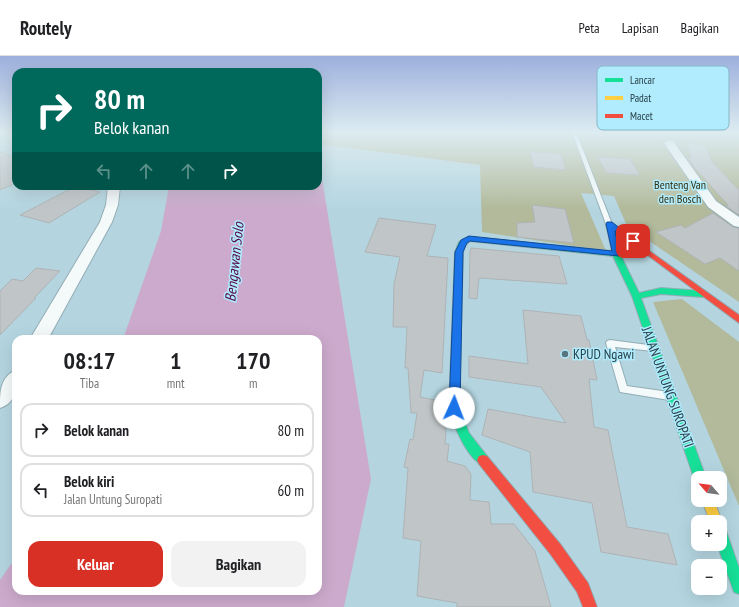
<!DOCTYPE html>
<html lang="id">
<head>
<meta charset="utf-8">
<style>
	:root { --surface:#fff; --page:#f2f2f2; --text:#202124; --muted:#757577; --line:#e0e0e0; --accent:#d93025 }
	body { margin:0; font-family:"PT Sans Narrow",sans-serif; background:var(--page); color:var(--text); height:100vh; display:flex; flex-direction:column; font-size:15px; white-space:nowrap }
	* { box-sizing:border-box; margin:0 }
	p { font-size:13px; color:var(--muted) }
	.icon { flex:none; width:22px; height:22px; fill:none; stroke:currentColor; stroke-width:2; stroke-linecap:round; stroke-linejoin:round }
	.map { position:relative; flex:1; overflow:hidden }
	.details { position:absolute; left:12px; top:279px; width:310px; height:260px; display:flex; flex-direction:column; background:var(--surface); border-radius:12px; box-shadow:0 4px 16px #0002 }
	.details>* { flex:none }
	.banner { position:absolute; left:12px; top:12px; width:310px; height:122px; border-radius:12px; box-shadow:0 4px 16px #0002; background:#00695c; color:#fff; overflow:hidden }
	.needle { width:26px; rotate:298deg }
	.controls { position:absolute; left:691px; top:415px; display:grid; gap:8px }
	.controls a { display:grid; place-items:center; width:36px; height:36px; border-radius:8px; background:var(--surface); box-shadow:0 4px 16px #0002; font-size:20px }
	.pin { position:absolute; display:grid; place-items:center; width:34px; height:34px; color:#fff; margin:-17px; border-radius:8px; box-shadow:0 2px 6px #0006 }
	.me { position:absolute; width:44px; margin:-22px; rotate:2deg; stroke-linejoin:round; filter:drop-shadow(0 0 3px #0008) }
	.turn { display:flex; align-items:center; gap:14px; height:84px; padding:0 16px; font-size:18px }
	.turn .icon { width:52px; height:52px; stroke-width:2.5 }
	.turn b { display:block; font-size:28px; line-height:34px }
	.lanes { display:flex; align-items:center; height:38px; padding:0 16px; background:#0003; justify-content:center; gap:20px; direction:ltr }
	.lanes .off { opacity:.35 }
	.eta { display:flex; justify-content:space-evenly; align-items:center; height:68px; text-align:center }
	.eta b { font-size:24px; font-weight:800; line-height:28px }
	.cta { display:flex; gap:8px; margin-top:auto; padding:8px 16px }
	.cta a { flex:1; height:46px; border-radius:12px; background:var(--accent); color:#fff; font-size:16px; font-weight:800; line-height:46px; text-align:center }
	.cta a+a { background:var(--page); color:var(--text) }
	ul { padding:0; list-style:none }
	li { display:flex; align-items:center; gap:12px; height:54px; margin:0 8px 6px; padding:0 8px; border:2px solid var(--line); border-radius:12px }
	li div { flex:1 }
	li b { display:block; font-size:15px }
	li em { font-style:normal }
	header { display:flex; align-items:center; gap:24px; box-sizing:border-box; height:56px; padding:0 20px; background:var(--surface); border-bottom:1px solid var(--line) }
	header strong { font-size:19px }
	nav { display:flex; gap:22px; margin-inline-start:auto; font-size:14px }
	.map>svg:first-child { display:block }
	.green { fill:#b2ba9b }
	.water { fill:#ccaacd }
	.building { fill:#c0c5c7; stroke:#aeb3b5 }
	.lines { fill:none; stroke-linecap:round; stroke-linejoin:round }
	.lane-casing { stroke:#92adb5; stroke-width:2 }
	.street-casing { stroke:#92adb5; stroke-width:2 }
	.fast-casing { stroke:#92adb5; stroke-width:2 }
	.slow-casing { stroke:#92adb5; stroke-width:2 }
	.jam-casing { stroke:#92adb5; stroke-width:2 }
	.lane { fill:#f4f9fa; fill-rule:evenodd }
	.street { fill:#f4f9fa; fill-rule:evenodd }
	.fast { fill:#16e098; fill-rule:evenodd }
	.slow { fill:#ffcf43; fill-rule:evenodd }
	.jam { fill:#f24e42; fill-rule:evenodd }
	.route { fill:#1a73e8; stroke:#114b97 }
	.poi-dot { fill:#58747c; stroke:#b0ecfe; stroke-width:1.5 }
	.labels { text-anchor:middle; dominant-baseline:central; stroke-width:3; stroke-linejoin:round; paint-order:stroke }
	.far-park-label { font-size:12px; fill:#332d0c; stroke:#b0ecfe }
	.poi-label { font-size:14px; fill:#263f46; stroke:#b0ecfe; text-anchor:start }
	.street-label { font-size:14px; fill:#263f46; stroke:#b0ecfe }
	.water-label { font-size:15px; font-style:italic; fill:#550a46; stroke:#b0ecfe }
	.key { fill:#b0ecfe; stroke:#87b8c7; stroke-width:1 }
	.key-label { font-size:11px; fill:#263f46 }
</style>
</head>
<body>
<header>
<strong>Routely</strong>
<nav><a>Peta</a><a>Lapisan</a><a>Bagikan</a></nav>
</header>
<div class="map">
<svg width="739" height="551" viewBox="0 0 739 551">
	<rect width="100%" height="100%" fill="#b4d5e0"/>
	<g class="green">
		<polygon points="318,76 739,76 739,246 627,170 614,140 581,137 606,195 482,176 480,109 318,88"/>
		<polygon points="682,243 739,286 739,450 653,246"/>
	</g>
	<polygon class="water" points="318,98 371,423 344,551 0,551 0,524 16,501 16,535 318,535 318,283 123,283 161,175 169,130 318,130"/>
	<g class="building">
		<polygon points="687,87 705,90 712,106 739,134 739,159 726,150 728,149 695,112 687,101 692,102"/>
		<polygon points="0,95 16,103 16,127 0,134"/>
		<polygon points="530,96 561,98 566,114 534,111"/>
		<polygon points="598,101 630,103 640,119 606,117"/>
		<polygon points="76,130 100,136 49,167 20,159"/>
		<polygon points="532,149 565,153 574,187 517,181 517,167 535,166"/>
		<polygon points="713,157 733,171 739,172 739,215 720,202 705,208 656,176 681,169 685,172"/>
		<polygon points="379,162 436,169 427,200 448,202 442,317 424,314 420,341 440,345 440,352 446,375 445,388 449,388 447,405 465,410 471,418 470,444 489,446 491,468 514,468 535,495 551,551 457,551 457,547 417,540 421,485 403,482 408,412 404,411 410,383 413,384 417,357 411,357 408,312 405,312 407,271 393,271 394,228 400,201 365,196"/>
		<polygon points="471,192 559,200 567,228 479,222 477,243 469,242 470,196"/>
		<polygon points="36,212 60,215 34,242 36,242 0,279 0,235 12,223 23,225"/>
		<polygon points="523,254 581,260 587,284 589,284 597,324 589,323 594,371 608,374 627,471 668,478 677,509 601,496 592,447 533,436 530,396 482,379 488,353 566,367 541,331 469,321 469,300 528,308"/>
	</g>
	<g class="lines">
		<g class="lane-casing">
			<g id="lane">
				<polygon points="572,76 576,76 612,168 611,169 609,170 606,168"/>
				<polygon points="610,284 656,290 657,292 656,294 653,295 615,291 627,330 669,336 672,337 674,340 672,343 669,344 620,336 606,287 607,285"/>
			</g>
		</g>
		<g class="street-casing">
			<g id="street">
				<polygon points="669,84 673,85 716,145 739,161 739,171 734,170 708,151 664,87"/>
				<polygon points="108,130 120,130 118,149 112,166 48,283 30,283 100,166 106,149"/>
				<path d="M16,314C16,330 18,346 0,352C0,336 0,321 16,314Z"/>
			</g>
		</g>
		<g class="fast-casing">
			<g id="fast">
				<path d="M609,166L612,168L620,198L639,237L661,232L703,235L707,238L703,241L661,238L641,242L706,422H698V427L696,426L694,422L632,240L613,200L470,185L465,189L463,196L459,352L469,377L487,400L489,404L487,408L483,409C467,403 453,368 449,352L455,196L459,186L469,181L612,195L606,168Z"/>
				<polygon points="720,471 725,472 739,512 739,538 734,536 717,488 720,488"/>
			</g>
		</g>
		<g class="slow-casing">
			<polygon id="slow" points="702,444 714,444 722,466 721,471 720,466 710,466"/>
		</g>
		<g class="jam-casing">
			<g id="jam">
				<polygon points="609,166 739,259 739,267 607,169 606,168"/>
				<polygon points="483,399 487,400 561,489 588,527 597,551 583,551 577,536 551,499 479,408 477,404 479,400"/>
			</g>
		</g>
		<use href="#lane" class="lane"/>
		<use href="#street" class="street"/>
		<use href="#fast" class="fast"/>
		<use href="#slow" class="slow"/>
		<use href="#jam" class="jam"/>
	</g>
	<linearGradient id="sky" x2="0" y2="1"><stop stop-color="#9db0dd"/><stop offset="0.5" stop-color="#ddecf1"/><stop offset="1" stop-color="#ddecf1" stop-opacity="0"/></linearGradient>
	<rect width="739" height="153" fill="url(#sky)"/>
	<polygon class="route" points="607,166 612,166 636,185 635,187 630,187 615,175 620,198 619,200 470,185 467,187 463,196 460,352 458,355 454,356 451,355 449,352 455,196 461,184 469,180 612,195 606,168"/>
	<circle class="poi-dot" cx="565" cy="298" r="4"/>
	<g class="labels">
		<g class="far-park-label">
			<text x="680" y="128">Benteng Van<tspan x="680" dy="14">den Bosch</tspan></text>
		</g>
		<g class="poi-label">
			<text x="573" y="298">KPUD Ngawi</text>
		</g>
		<g class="street-label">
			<text transform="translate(668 331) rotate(70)">JALAN UNTUNG SUROPATI</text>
		</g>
		<g class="water-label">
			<text transform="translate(234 206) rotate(-84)">Bengawan Solo</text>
		</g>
	</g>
	<rect x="597" y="10" width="132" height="64" rx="6" class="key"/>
	<rect x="605" y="22" width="18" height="4" fill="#16e098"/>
	<rect x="605" y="40" width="18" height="4" fill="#ffcf43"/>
	<rect x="605" y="58" width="18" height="4" fill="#f24e42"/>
	<g class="key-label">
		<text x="630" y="28">Lancar</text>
		<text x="630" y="46">Padat</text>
		<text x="630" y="64">Macet</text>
	</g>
</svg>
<div class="controls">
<a><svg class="needle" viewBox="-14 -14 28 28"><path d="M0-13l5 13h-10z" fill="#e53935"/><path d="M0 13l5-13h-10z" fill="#757577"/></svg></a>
<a>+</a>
<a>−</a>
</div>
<div class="pin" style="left:633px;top:185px;background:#d93025"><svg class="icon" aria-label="arrive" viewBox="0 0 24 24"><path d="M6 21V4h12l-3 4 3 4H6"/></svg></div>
<svg class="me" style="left:454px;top:352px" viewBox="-20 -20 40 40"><circle r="19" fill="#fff"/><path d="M0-13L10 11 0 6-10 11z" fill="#1a73e8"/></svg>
<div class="banner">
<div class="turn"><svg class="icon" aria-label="right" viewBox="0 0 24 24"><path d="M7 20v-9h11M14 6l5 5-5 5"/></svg><div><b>80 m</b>Belok kanan</div></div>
<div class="lanes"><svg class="icon off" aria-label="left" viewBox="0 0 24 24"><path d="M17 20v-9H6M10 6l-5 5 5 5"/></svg><svg class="icon off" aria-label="ahead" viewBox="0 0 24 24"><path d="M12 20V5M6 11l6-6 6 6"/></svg><svg class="icon off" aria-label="ahead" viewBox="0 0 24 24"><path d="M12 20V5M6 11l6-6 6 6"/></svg><svg class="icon" aria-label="right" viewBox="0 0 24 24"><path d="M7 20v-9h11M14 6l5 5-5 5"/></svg></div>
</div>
<section class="details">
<div class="eta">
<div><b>08:17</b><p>Tiba</p></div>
<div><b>1</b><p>mnt</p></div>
<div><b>170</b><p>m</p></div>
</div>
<ul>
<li><svg class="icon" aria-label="right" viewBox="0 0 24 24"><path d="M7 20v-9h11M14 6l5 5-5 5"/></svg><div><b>Belok kanan</b></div><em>80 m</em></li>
<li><svg class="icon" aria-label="left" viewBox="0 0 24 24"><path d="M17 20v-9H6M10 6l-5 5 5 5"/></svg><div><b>Belok kiri</b><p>Jalan Untung Suropati</p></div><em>60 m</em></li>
</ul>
<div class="cta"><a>Keluar</a><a>Bagikan</a></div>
</section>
</div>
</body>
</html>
